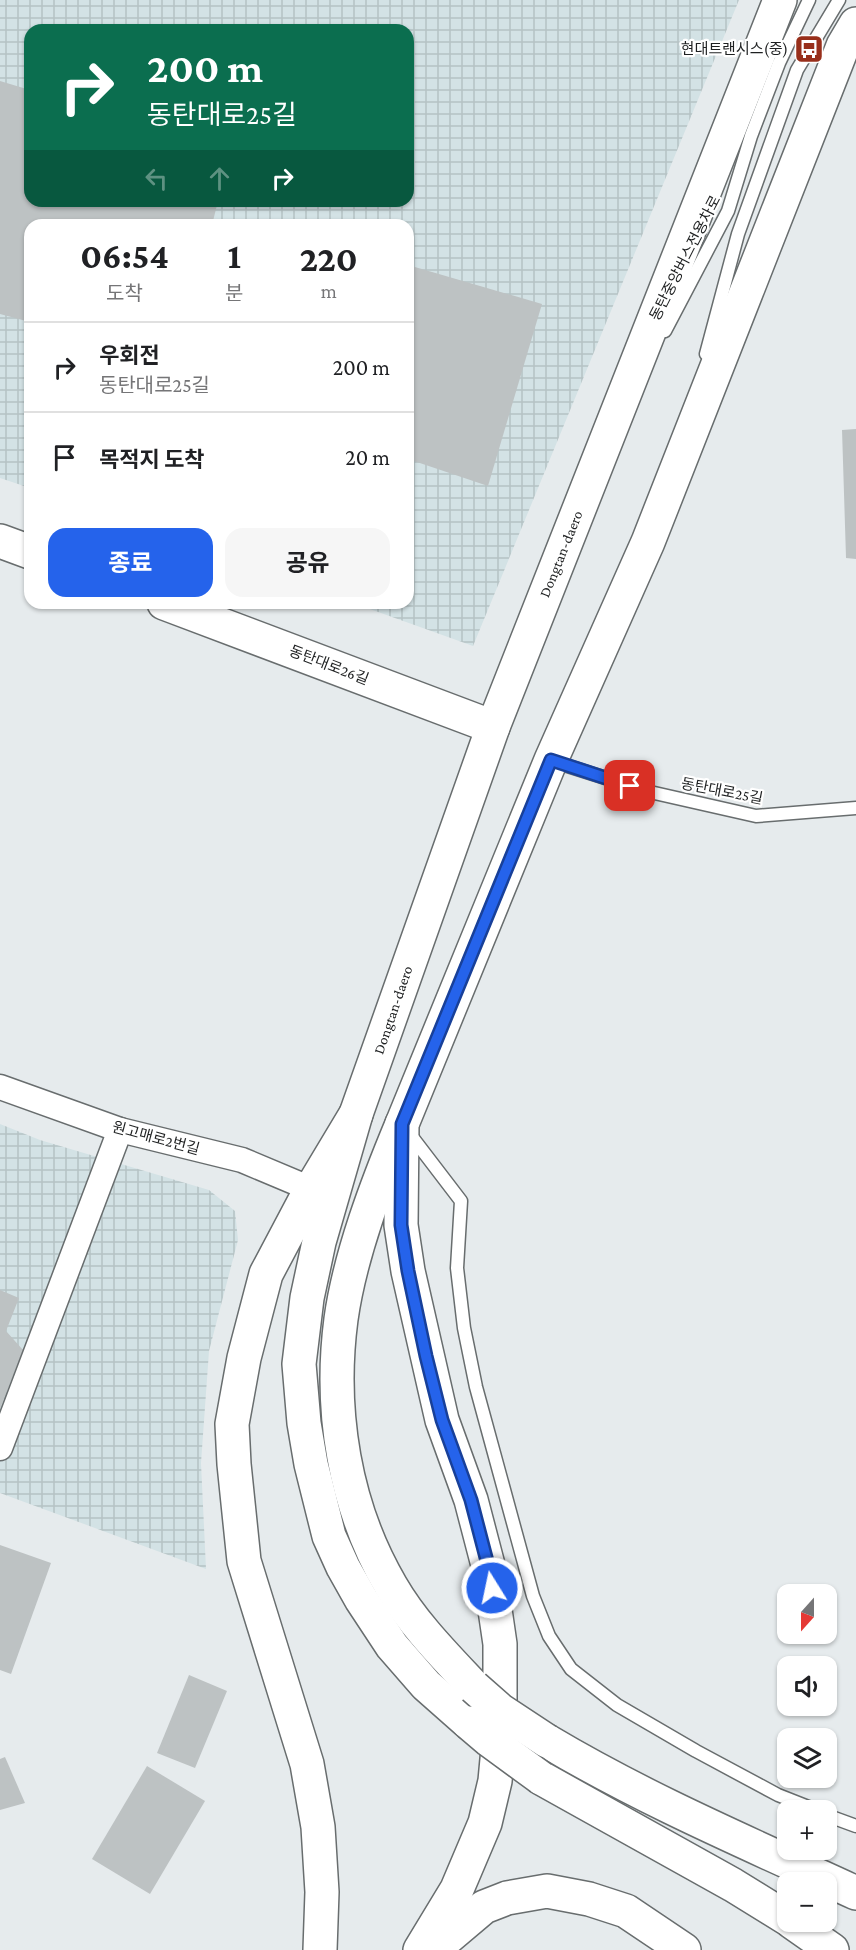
<!DOCTYPE html>
<html lang="ko">
<head>
<meta charset="utf-8">
<style>
	:root { --surface:#fff; --page:#f6f6f6; --text:#202124; --muted:#757577; --line:#e0e0e0; --accent:#2563eb }
	body { margin:0; font-family:"Crimson Pro","Noto Sans KR",serif; background:var(--page); color:var(--text); height:100vh; display:flex; flex-direction:column; font-size:22px; white-space:nowrap }
	* { box-sizing:border-box; margin:0 }
	p { font-size:20px; color:var(--muted) }
	.icon { flex:none; width:33px; height:33px; fill:none; stroke:currentColor; stroke-width:2; stroke-linecap:round; stroke-linejoin:round }
	.map { position:relative; flex:1; overflow:hidden }
	.panel { position:absolute; left:24px; top:219px; width:390px; height:390px; display:flex; flex-direction:column; background:var(--surface); border-radius:18px; box-shadow:0 2px 4px #0004 }
	.panel>* { flex:none }
	.guide { position:absolute; left:24px; top:24px; width:390px; height:183px; border-radius:18px; box-shadow:0 2px 4px #0004; background:#0b6e4f; color:#fff; overflow:hidden }
	.needle { width:39px; rotate:201deg }
	.tools { position:absolute; left:777px; top:1584px; display:grid; gap:12px }
	.tools a { display:grid; place-items:center; width:60px; height:60px; border-radius:12px; background:var(--surface); box-shadow:0 2px 4px #0004; font-size:30px }
	.pin { position:absolute; display:grid; place-items:center; width:51px; height:51px; color:#fff; margin:-26px; border-radius:12px; box-shadow:0 3px 9px #0006 }
	.me { position:absolute; width:66px; margin:-33px; rotate:350deg; stroke-linejoin:round; filter:drop-shadow(0 0 4px #0008) }
	.turn { display:flex; align-items:center; gap:21px; height:126px; padding:0 24px; font-size:27px }
	.turn .icon { width:78px; height:78px; stroke-width:2.5 }
	.turn b { display:block; font-size:42px; line-height:51px }
	.lanes { display:flex; align-items:center; height:57px; padding:0 24px; background:#0003; justify-content:center; gap:30px; direction:ltr }
	.lanes .off { opacity:.35 }
	.eta { display:flex; justify-content:space-evenly; align-items:center; height:102px; text-align:center }
	.eta b { font-size:36px; font-weight:700; line-height:42px }
	.button { display:flex; gap:12px; margin-top:auto; padding:12px 24px }
	.button a { flex:1; height:69px; border-radius:18px; background:var(--accent); color:#fff; font-size:24px; font-weight:700; line-height:69px; text-align:center }
	.button a+a { background:var(--page); color:var(--text) }
	ul { padding:0; list-style:none }
	li { display:flex; align-items:center; gap:18px; height:90px; padding:0 24px; border-top:2px solid var(--line) }
	li div { flex:1 }
	li b { display:block; font-size:22px }
	li em { font-style:normal }
	.map>svg:first-child { display:block }
	.industrial { fill:url(#industrial-grid); fill-rule:evenodd }
	.building { fill:#bdc2c3 }
	.lines { fill:none; stroke-linecap:round; stroke-linejoin:round }
	.lane-casing { stroke:#686d6e; stroke-width:15 }
	.street-casing { stroke:#686d6e; stroke-width:27 }
	.secondary-casing { stroke:#686d6e; stroke-width:36 }
	.highway-casing { stroke:#686d6e; stroke-width:36 }
	.lane { stroke:#fff; stroke-width:12 }
	.street { stroke:#fff; stroke-width:24 }
	.secondary { stroke:#fff; stroke-width:33 }
	.highway { stroke:#fff; stroke-width:33 }
	.highway-bridge-casing { stroke:#686d6e; stroke-width:36; stroke-linecap:butt }
	.highway-bridge { stroke:#fff; stroke-width:33 }
	.route-casing { stroke:#184099; stroke-width:15 }
	.route { stroke:#2563eb; stroke-width:10 }
	.labels { text-anchor:middle; dominant-baseline:central; stroke-width:4.5; stroke-linejoin:round; paint-order:stroke }
	.poi-label { font-size:15px; fill:#1e2021; stroke:#fff; text-anchor:end }
	.street-label { font-size:15px; fill:#1e2021; stroke:#fff }
</style>
</head>
<body>
<div class="map">
<svg width="856" height="1950" viewBox="0 0 856 1950">
	<defs>
		<pattern id="industrial-grid" width="8" height="8" patternUnits="userSpaceOnUse" patternTransform="scale(1.5)"><rect width="8" height="8" fill="#d3e2e5"/><path d="M0 4h8M4 0v8" fill="none" stroke="#b5c2c4"/></pattern>
	</defs>
	<rect width="100%" height="100%" fill="#e6ebed"/>
	<g class="industrial">
		<path d="M0,0H739L473,646L353,603H408V225H30V488L0,478ZM30,30H408V201H30Z"/>
		<polygon points="0,1124 40,1140 209,1190 235,1211 238,1240 209,1351 201,1463 206,1569 0,1493"/>
	</g>
	<g class="building">
		<polygon points="0,81 30,90 30,201 218,201 212,225 30,225 30,322 0,314"/>
		<polygon points="408,265 542,304 488,486 408,459"/>
		<polygon points="856,429 856,559 846,558 842,430"/>
		<polygon points="0,1290 19,1298 6,1331 23,1350 0,1409"/>
		<polygon points="0,1545 51,1563 11,1674 0,1670"/>
		<polygon points="189,1675 227,1691 195,1768 157,1753"/>
		<polygon points="5,1757 25,1803 0,1810 0,1759"/>
		<polygon points="147,1766 205,1801 150,1894 92,1859"/>
	</g>
	<g class="lines">
		<g class="lane-casing">
			<g id="lane">
				<polyline points="665,331 728,211 751,136 779,63 809,0"/>
				<polyline points="706,354 738,234 797,70 839,0"/>
				<polyline points="552,761 650,792 756,816 856,808"/>
				<polyline points="409,1133 461,1201 457,1268 464,1328 476,1387 533,1596 549,1636 571,1669 617,1705 696,1751 778,1795 816,1810"/>
				<polyline points="826,1815 856,1826"/>
			</g>
		</g>
		<g class="street-casing">
			<g id="street">
				<polyline points="0,1087 120,1130 242,1160 311,1189"/>
				<polyline points="0,1448 120,1130"/>
			</g>
		</g>
		<g class="secondary-casing">
			<g id="secondary">
				<polyline points="0,541 30,552"/>
				<polyline points="164,603 493,727"/>
				<polyline points="320,1950 322,1892 318,1827 307,1764 244,1561 234,1464 232,1424 244,1358 266,1274 311,1189 356,1114 493,727 780,0"/>
				<polyline points="420,1950 457,1889 485,1823 495,1781 500,1727 500,1644 489,1569 471,1500 442,1420 408,1271 401,1225 402,1124 551,760 648,542 843,46 856,24"/>
			</g>
		</g>
		<g class="highway-casing">
			<g id="highway">
				<polyline points="356,1114 319,1242 307,1298 299,1364 304,1423 311,1464 329,1536 343,1567 361,1599 392,1646 426,1685 469,1723"/>
				<path d="M402,1124C377,1184 350,1255 341,1319C329,1410 344,1506 391,1586C413,1624 444,1655 474,1687"/>
				<path d="M547,1741C646,1800 752,1845 856,1893"/>
				<polyline points="541,1778 733,1885 788,1919"/>
				<polyline points="792,1922 832,1950"/>
				<polyline points="433,1950 484,1907 507,1898 547,1891 589,1899 626,1911 684,1950"/>
			</g>
		</g>
		<use href="#lane" class="lane"/>
		<use href="#street" class="street"/>
		<use href="#secondary" class="secondary"/>
		<use href="#highway" class="highway"/>
		<g class="highway-bridge-casing">
			<g id="highway-bridge">
				<polyline points="474,1687 500,1710 547,1741"/>
				<polyline points="469,1723 489,1740 541,1778"/>
			</g>
		</g>
		<use href="#highway-bridge" class="highway-bridge"/>
	</g>
	<g class="lines">
		<g class="route-casing">
			<polyline id="route" points="492,1588 489,1569 471,1500 442,1420 426,1356 408,1271 401,1225 402,1124 551,760 630,786"/>
		</g>
		<use href="#route" class="route"/>
	</g>
	<defs>
		<g id="bus-square" transform="scale(1.5)"><rect x="-9" y="-9" width="18" height="18" rx="4" fill="#982f1b" stroke="#fff"/><path d="M-5-6H5V4H4V6H2V4H-2V6H-4V4H-5ZM-3.5-4V0h7V-4ZM-3.5 1.2v1.5H-2V1.2ZM2 1.2v1.5H3.5V1.2Z" fill="#fff"/></g>
	</defs>
	<g fill-rule="evenodd">
		<use href="#bus-square" x="809" y="49"/>
	</g>
	<g class="labels">
		<g class="poi-label">
			<text x="788" y="49">현대트랜시스(중)</text>
		</g>
		<g class="street-label">
			<text transform="translate(685 258) rotate(-63)">동탄중앙버스전용차로</text>
			<text transform="translate(561 554) rotate(-68)">Dongtan-daero</text>
			<text transform="translate(329 665) rotate(21)">동탄대로26길</text>
			<text transform="translate(722 791) rotate(11)">동탄대로25길</text>
			<text transform="translate(393 1010) rotate(-71)">Dongtan-daero</text>
			<text transform="translate(156 1138) rotate(15)">원고매로2번길</text>
		</g>
	</g>
</svg>
<div class="tools">
<a><svg class="needle" viewBox="-14 -14 28 28"><path d="M0-13l5 13h-10z" fill="#e53935"/><path d="M0 13l5-13h-10z" fill="#757577"/></svg></a>
<a><svg class="icon" aria-label="sound" viewBox="0 0 24 24"><path d="M4 9h4l5-4v14l-5-4H4zM17 9q2 3 0 6"/></svg></a>
<a><svg class="icon" aria-label="layers" viewBox="0 0 24 24"><path d="M12 4l9 5-9 5-9-5zM3 14l9 5 9-5"/></svg></a>
<a>+</a>
<a>−</a>
</div>
<div class="pin" style="left:630px;top:786px;background:#d93025"><svg class="icon" aria-label="arrive" viewBox="0 0 24 24"><path d="M6 21V4h12l-3 4 3 4H6"/></svg></div>
<svg class="me" style="left:492px;top:1588px" viewBox="-20 -20 40 40"><circle r="17" fill="#2563eb" stroke="#fff" stroke-width="3"/><path d="M0-11L8 9 0 5-8 9z" fill="#fff"/></svg>
<div class="guide">
<div class="turn"><svg class="icon" aria-label="right" viewBox="0 0 24 24"><path d="M7 20v-9h11M14 6l5 5-5 5"/></svg><div><b>200 m</b>동탄대로25길</div></div>
<div class="lanes"><svg class="icon off" aria-label="left" viewBox="0 0 24 24"><path d="M17 20v-9H6M10 6l-5 5 5 5"/></svg><svg class="icon off" aria-label="ahead" viewBox="0 0 24 24"><path d="M12 20V5M6 11l6-6 6 6"/></svg><svg class="icon" aria-label="right" viewBox="0 0 24 24"><path d="M7 20v-9h11M14 6l5 5-5 5"/></svg></div>
</div>
<section class="panel">
<div class="eta">
<div><b>06:54</b><p>도착</p></div>
<div><b>1</b><p>분</p></div>
<div><b>220</b><p>m</p></div>
</div>
<ul>
<li><svg class="icon" aria-label="right" viewBox="0 0 24 24"><path d="M7 20v-9h11M14 6l5 5-5 5"/></svg><div><b>우회전</b><p>동탄대로25길</p></div><em>200 m</em></li>
<li><svg class="icon" aria-label="arrive" viewBox="0 0 24 24"><path d="M6 21V4h12l-3 4 3 4H6"/></svg><div><b>목적지 도착</b></div><em>20 m</em></li>
</ul>
<div class="button"><a>종료</a><a>공유</a></div>
</section>
</div>
</body>
</html>
